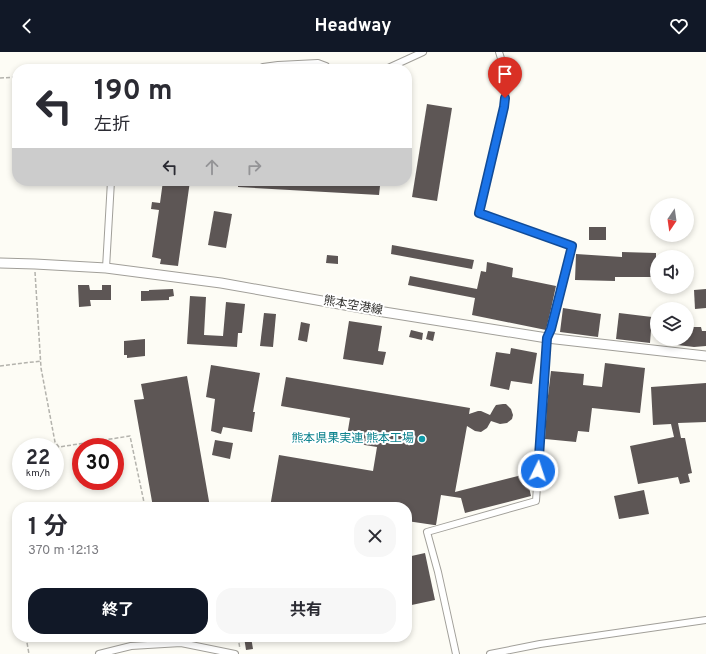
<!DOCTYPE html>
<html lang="ja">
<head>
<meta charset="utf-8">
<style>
	:root { --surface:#fff; --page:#f7f7f7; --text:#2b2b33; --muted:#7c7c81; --accent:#111827 }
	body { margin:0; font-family:Overpass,"Noto Sans JP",sans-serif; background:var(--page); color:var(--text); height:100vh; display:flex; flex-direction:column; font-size:15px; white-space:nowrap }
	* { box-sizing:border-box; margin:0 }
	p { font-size:13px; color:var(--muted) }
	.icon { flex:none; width:22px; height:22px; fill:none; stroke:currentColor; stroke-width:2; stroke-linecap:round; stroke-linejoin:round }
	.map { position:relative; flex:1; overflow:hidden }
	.details { position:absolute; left:12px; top:450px; width:400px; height:140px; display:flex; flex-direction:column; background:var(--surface); border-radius:16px; box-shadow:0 2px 6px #0003 }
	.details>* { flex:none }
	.banner { position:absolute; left:12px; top:12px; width:400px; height:122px; border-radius:16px; box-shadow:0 2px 6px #0003; background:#fff; color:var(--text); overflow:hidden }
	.needle { width:26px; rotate:193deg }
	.buttons { position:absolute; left:650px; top:146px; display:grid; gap:8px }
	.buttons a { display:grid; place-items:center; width:44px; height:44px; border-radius:50%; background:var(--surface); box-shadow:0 2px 6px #0003; font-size:20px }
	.speed { position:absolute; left:12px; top:386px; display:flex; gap:8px; font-size:20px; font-weight:700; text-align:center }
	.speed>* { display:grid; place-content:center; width:52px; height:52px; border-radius:50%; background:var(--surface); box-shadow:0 2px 6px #0003; line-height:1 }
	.speed small { font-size:10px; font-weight:400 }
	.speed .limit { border:6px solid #d22; background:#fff; color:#111 }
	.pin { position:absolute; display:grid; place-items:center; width:34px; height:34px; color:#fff; margin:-41px -17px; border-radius:50% 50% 50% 0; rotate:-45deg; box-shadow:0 0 4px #0007 }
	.pin .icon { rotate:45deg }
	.me { position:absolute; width:44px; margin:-22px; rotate:4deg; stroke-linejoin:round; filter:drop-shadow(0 0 3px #0008) }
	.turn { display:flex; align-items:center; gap:14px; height:84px; padding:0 16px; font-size:18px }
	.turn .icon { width:52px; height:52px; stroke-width:2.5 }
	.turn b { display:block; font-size:28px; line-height:34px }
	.lanes { display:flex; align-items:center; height:38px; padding:0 16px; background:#0003; justify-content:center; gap:20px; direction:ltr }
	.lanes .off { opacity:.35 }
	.round { display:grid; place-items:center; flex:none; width:42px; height:42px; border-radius:16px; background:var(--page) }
	.overview { display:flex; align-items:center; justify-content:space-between; height:68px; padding:0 16px }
	h1 { font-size:24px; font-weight:700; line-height:30px }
	.action { display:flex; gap:8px; margin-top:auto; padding:8px 16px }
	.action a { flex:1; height:46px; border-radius:16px; background:var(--accent); color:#fff; font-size:16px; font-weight:700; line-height:46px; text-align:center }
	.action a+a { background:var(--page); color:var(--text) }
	header { display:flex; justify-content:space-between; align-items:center; height:52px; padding:0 16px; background:var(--accent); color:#fff; font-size:18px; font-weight:700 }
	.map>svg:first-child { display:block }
	.building { fill:#5d5655 }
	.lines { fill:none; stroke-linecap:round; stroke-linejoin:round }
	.minor-casing { stroke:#a19f99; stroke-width:8 }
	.secondary-casing { stroke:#a19f99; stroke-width:11 }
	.path { stroke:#b4b3ad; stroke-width:1.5; stroke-dasharray:4 2; stroke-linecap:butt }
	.minor { stroke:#fff; stroke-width:6 }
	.secondary { stroke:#fff; stroke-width:9 }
	.route-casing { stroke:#114b97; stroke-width:10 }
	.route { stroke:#1a73e8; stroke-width:7 }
	.culture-dot { fill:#0f9aa8; stroke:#fff; stroke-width:1.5 }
	.labels { text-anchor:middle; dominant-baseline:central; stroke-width:4; stroke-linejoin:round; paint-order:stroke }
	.street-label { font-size:12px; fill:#33322f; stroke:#fff }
	.culture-label { font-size:12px; fill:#0d838f; stroke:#fff; text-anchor:end }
</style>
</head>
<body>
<header><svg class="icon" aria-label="back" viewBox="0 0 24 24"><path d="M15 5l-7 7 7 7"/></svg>Headway<svg class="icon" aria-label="heart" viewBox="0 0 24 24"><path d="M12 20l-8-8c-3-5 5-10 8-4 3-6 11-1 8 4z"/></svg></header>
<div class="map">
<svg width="706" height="602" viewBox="0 0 706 602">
	<rect width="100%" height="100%" fill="#fdfcf5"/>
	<g class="building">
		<polygon points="427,52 452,56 437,149 412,145"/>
		<polygon points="163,129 190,129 178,214 160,212 161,207 152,205 159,158 151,157 152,150 160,151"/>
		<polygon points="238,129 292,129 380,134 379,143 238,135"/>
		<polygon points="214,159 232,162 226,196 208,193"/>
		<rect x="589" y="175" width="17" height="13"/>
		<polygon points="392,193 474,208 472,217 391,202"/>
		<polygon points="622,200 656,201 656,225 615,225 615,229 575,228 576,202 622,205"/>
		<polygon points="327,203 338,204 338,212 326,211"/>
		<polygon points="487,210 513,216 512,225 556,234 551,257 546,278 472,263 475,246 408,233 410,224 477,237 481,219 486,220"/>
		<polygon points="78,233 89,233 90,238 102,238 102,233 111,233 111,248 90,248 91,254 79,255"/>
		<polygon points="173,237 174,244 169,245 169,248 141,249 141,239 149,239 149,238"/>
		<polygon points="706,237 706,256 695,257 694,238"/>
		<polygon points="190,244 206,245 204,283 223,284 226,250 245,252 242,281 238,281 237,295 187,292"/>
		<polygon points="563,256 601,262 598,285 560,280"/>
		<polygon points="264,261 276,262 273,295 260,294"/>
		<polygon points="619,261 652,265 650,291 616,287"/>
		<polygon points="349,269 382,274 378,299 386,300 383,313 343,307"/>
		<polygon points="301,270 310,272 307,290 298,288"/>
		<polygon points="687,275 701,275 702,279 706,279 706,294 694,295 669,292 670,287 687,287"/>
		<polygon points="411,278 423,281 422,288 409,285"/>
		<polygon points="428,279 435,280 433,289 426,287"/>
		<polygon points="145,287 145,304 127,306 127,303 124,303 124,289"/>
		<polygon points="511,296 537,301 532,332 511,329 509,338 490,334 496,300 510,302"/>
		<polygon points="605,311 645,316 640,361 592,356 589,380 578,379 576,390 545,387 547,352 551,319 584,322 583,333 602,335"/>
		<polygon points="211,313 260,321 253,360 255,360 252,380 223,375 221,382 211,379 215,347 206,345"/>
		<polygon points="187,324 210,455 153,455 134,348 144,347 141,332"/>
		<polygon points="286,325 470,356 469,362 478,359 481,359 490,363 494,356 496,353 503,352 506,352 511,357 513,363 512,367 507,371 500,372 491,369 487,376 481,380 475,379 467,374 455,440 526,422 531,444 465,461 461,446 441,443 436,473 434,473 407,469 407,455 270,455 279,403 373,419 377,395 346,390 350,366 281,354"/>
		<polygon points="706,331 706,370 678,371 681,386 685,386 692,421 688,422 690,430 680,432 678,425 638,432 630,394 674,385 671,372 653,373 651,335"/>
		<polygon points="215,388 233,391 230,407 212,403"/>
		<polygon points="644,438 649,462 619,467 614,444"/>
		<polygon points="425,501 435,548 407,554 407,505"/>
		<polygon points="244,585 251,585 253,597 246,598"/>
	</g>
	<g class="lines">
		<g class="minor-casing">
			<g id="minor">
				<polyline points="263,17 263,15 278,13 318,11 326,14 328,17"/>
				<polyline points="386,17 423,0"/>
				<polyline points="106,216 111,129"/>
				<polyline points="99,602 131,594 181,591 235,602"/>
				<polyline points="456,602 438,520 427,480 536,449 547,286 551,277 572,194 479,161 504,55 506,37 504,16 499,0"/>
				<polyline points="490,602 540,592 706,568"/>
			</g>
		</g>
		<g class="secondary-casing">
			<polyline id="secondary" points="0,211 35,212 106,216 221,231 384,260 547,286 706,304"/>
		</g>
		<g class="path">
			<polyline points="0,26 17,25"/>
			<polyline points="35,220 41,316 55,390 59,395 130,384 145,455"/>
			<polyline points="0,314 41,309"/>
			<polyline points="17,509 13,510 17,530"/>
			<polyline points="26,585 29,602"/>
			<polyline points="238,585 240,597"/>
		</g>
		<use href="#minor" class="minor"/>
		<use href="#secondary" class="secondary"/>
	</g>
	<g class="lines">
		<g class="route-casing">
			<polyline id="route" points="505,46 504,55 479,161 572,194 551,277 547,286 538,419"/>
		</g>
		<use href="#route" class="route"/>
	</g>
	<circle class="culture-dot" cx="422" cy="387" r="4"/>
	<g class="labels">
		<g class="street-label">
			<text transform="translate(353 254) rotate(10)">熊本空港線</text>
		</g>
		<g class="culture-label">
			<text x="414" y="387">熊本県果実連 熊本工場</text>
		</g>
	</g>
</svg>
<div class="buttons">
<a><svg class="needle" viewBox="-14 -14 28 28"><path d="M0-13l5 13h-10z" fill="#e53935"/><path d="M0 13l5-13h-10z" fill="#7c7c81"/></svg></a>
<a><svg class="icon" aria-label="sound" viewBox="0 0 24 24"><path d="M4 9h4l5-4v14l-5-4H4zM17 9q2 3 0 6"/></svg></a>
<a><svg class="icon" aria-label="layers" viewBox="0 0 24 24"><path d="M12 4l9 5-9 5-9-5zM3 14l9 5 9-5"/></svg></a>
</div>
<div class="speed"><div>22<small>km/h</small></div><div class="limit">30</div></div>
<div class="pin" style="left:505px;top:46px;background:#d93025"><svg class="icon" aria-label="arrive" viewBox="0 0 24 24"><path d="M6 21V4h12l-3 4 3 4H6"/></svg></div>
<svg class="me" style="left:538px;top:419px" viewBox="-20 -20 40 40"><circle r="17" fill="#1a73e8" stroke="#fff" stroke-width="3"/><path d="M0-11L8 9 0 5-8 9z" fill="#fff"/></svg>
<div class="banner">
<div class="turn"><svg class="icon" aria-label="left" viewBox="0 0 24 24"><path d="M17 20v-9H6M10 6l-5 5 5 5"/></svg><div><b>190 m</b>左折</div></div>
<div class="lanes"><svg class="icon" aria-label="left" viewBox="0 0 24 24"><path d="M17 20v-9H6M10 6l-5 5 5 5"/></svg><svg class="icon off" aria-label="ahead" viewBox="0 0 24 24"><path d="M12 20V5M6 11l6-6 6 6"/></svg><svg class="icon off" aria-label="right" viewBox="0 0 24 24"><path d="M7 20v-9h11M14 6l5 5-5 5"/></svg></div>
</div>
<section class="details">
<div class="overview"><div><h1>1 分</h1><p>370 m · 12:13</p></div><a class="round"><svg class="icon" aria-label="close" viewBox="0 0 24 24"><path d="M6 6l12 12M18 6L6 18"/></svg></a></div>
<div class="action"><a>終了</a><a>共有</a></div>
</section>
</div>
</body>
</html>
